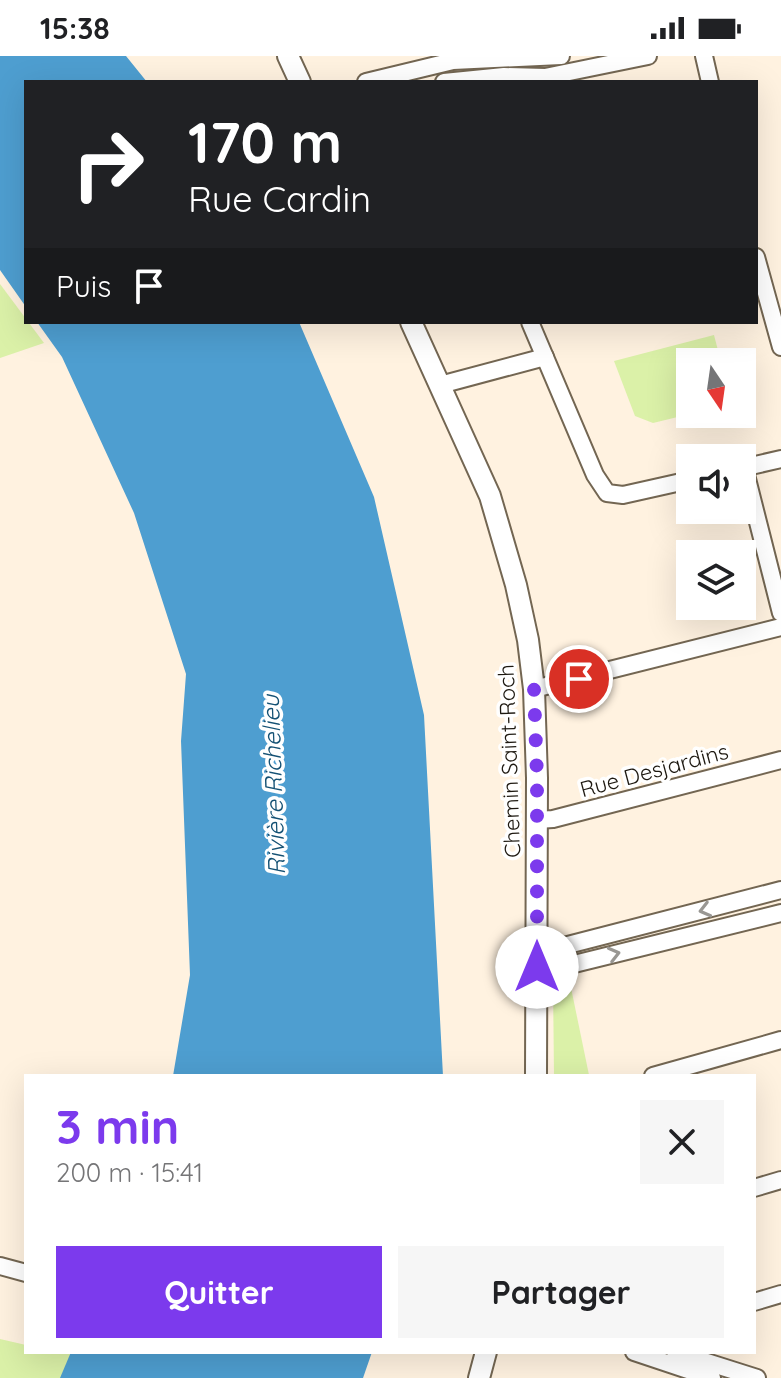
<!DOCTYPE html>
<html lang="fr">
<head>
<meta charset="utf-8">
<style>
	:root { --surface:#fff; --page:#f6f6f6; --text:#202124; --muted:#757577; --accent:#7c3aed }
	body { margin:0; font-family:Quicksand,sans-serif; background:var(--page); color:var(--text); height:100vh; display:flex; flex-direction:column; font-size:30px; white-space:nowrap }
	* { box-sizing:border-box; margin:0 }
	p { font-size:26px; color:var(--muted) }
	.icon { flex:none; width:44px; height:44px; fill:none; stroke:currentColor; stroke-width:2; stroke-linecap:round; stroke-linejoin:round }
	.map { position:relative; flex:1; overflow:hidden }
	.sheet { position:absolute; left:24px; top:1018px; width:732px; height:280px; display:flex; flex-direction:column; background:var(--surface); border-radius:0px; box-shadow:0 8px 32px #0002 }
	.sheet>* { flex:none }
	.hud { position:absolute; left:24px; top:24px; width:734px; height:244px; border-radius:0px; box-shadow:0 8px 32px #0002; background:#202124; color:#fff; overflow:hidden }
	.needle { width:52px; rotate:167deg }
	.buttons { position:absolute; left:676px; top:292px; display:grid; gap:16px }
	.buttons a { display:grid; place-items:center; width:80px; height:80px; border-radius:0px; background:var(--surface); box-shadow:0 8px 32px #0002; font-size:40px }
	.pin { position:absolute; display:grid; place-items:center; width:68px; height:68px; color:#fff; margin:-34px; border:4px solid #fff; border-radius:50%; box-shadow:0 2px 8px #0007 }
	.me { position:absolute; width:88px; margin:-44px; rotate:0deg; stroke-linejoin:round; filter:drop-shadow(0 0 6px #0008) }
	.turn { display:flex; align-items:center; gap:28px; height:168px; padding:0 32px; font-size:36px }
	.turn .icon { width:104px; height:104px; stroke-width:2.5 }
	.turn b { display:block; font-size:56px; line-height:68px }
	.then { display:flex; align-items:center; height:76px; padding:0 32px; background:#0003; gap:16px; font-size:30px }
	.round { display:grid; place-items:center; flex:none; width:84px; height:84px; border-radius:0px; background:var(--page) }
	.overview { display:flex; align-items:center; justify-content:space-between; height:136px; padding:0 32px }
	h1 { font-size:48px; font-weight:700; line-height:60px; color:var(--accent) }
	.primary-button { display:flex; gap:16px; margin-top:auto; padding:16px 32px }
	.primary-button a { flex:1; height:92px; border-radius:0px; background:var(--accent); color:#fff; font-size:32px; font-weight:700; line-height:92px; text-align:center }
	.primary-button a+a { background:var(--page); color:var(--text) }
	.status { display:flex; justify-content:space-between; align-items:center; height:56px; padding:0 40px; background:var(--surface); direction:ltr }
	.status svg { height:22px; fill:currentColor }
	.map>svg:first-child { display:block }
	.green { fill:#dbf1a8 }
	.water { fill:#4e9ed0 }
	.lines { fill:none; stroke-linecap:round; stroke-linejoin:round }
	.minor-casing { stroke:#736652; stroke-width:20 }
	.major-casing { stroke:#736652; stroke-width:24 }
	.minor { stroke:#fff; stroke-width:16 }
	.major { stroke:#fff; stroke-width:20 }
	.oneway { stroke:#999793 }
	.route { stroke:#7c3aed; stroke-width:14; stroke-dasharray:0 25.2 }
	.labels { text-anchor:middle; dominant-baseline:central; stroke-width:7; stroke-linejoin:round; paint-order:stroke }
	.street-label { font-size:22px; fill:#1d1810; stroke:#fff }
	.water-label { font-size:24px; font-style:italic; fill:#145174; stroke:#fff }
</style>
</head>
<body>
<div class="status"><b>15:38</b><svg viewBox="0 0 49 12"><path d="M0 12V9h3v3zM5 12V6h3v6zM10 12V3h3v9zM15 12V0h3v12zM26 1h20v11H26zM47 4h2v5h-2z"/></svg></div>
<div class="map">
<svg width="781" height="1322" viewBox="0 0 781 1322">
	<rect width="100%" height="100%" fill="#fff2e0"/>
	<g class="green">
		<polygon points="0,228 44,287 0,302"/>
		<polygon points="714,279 721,306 690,306 690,358 653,367 635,360 614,305"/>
		<polygon points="569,922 589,1019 585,1020 554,1020 553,927"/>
		<polygon points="0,1283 26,1289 26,1296 59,1296 79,1300 71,1322 0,1322"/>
	</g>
	<g class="water">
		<polygon points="0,0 126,0 147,26 26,26 26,251 0,214"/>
		<polygon points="37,266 299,266 374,441 424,659 443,1020 173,1020 190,919 181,685 186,618 134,457 62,301"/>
		<polygon points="71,1296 372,1296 363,1322 60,1322"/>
	</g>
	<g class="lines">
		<g class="minor-casing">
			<g id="minor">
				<polyline points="704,0 710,26"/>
				<polyline points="366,26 453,5 561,0"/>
				<polyline points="444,26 504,20 545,21 648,0"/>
				<polyline points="756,201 781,291"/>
				<polyline points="530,266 595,419 607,437 623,439 690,424"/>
				<polyline points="440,329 545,301"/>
				<polyline points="744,411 781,557"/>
				<polyline points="742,412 781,403"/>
				<polyline points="534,633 781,571"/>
				<polyline points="537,764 553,763 781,704"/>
				<polyline points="537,892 560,891 781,834"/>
				<polyline points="537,911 566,910 781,857"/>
				<polyline points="653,1020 781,984"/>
				<polyline points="754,1132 781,1124"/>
				<polyline points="0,1210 26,1217"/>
				<polyline points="754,1246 781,1238"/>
				<polyline points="634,1296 712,1322"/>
				<polyline points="675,1296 757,1322"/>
			</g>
		</g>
		<g class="major-casing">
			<g id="major">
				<polyline points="288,0 300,26"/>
				<polyline points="411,266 490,440 516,529 528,584 534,633 537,722 536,1020"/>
				<polyline points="479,1322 486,1296"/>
			</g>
		</g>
		<use href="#minor" class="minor"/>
		<use href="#major" class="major"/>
	</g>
	<defs><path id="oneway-chevron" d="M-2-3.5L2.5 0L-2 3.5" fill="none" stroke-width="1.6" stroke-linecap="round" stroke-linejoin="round" transform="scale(2)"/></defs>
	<g class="oneway">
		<use href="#oneway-chevron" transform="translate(705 854) rotate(166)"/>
		<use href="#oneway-chevron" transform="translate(614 898) rotate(-14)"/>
	</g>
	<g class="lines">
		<polyline class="route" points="537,911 537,722 534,633 579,623"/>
	</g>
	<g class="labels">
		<g class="street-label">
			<text transform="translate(509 705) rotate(-92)">Chemin Saint-Roch</text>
			<text transform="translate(654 714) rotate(-15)">Rue Desjardins</text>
		</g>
		<g class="water-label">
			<text transform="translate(273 729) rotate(-92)">Rivière Richelieu</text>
		</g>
	</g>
</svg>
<div class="buttons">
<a><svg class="needle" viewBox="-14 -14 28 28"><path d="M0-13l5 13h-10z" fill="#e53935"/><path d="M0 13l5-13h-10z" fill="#757577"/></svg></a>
<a><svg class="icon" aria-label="sound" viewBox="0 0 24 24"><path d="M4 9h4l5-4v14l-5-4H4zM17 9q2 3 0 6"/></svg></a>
<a><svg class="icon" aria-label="layers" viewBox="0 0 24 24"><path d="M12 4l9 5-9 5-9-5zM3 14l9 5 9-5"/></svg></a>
</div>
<div class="pin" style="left:579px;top:623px;background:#d93025"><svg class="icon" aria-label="arrive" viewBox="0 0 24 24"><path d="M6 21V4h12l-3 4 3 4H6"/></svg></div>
<svg class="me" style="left:537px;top:911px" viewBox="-20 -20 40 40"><circle r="19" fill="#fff"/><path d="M0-13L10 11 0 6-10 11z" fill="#7c3aed"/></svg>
<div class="hud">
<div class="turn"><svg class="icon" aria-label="right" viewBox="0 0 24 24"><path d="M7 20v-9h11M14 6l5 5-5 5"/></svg><div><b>170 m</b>Rue Cardin</div></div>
<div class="then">Puis<svg class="icon" aria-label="arrive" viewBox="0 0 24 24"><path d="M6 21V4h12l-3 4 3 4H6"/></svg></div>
</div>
<section class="sheet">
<div class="overview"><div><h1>3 min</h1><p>200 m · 15:41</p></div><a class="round"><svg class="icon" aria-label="close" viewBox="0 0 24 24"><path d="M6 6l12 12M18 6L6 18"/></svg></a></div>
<div class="primary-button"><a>Quitter</a><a>Partager</a></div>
</section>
</div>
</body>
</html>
